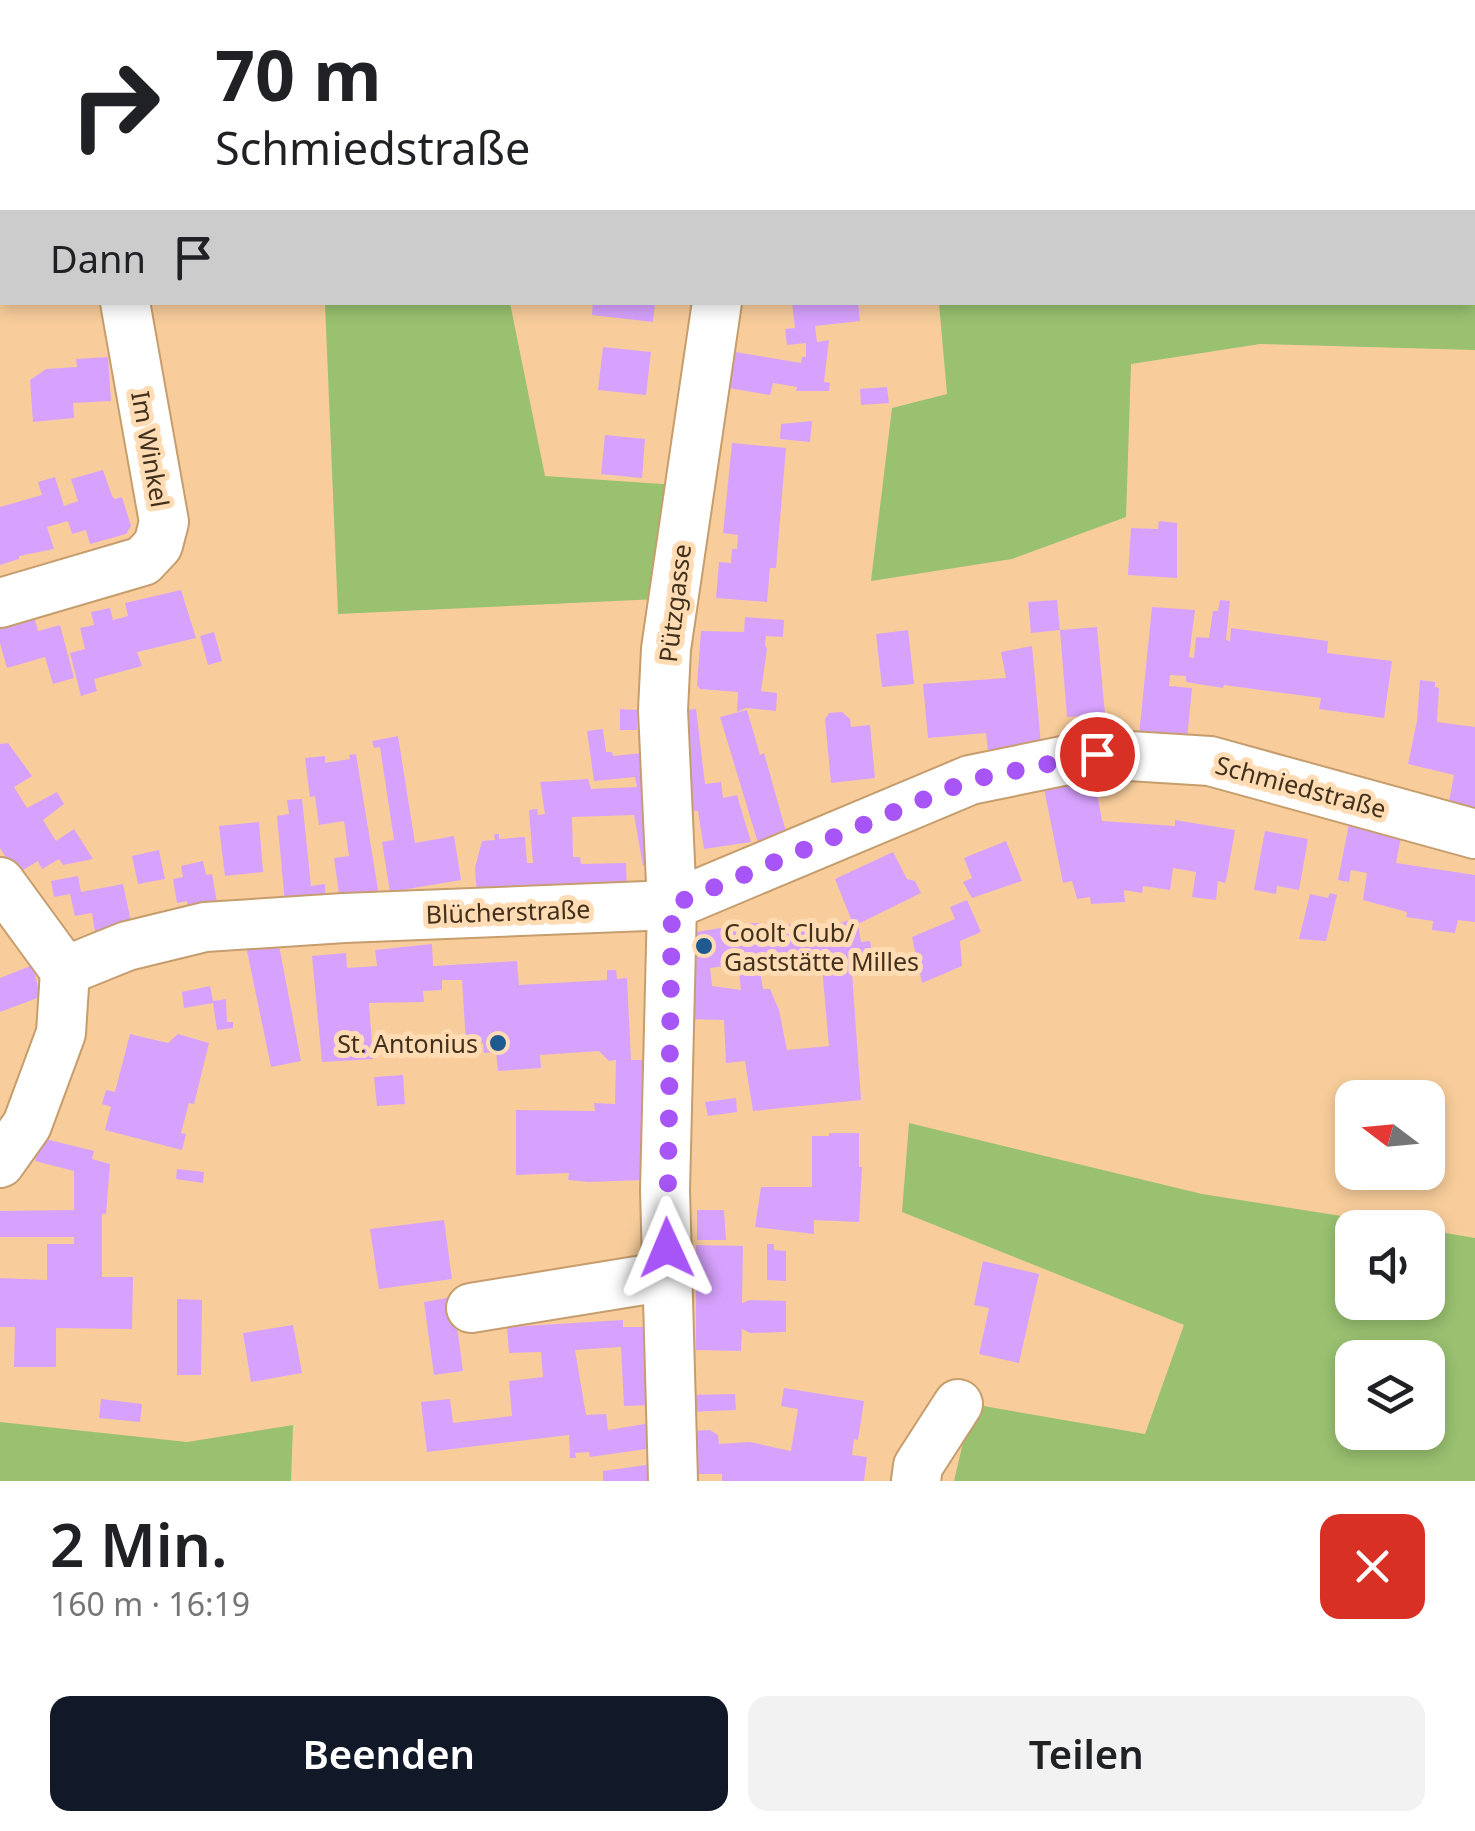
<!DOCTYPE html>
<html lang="de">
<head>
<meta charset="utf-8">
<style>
	:root { --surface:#fff; --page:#f2f2f2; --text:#202124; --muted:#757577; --accent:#111827 }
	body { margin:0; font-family:"Noto Sans",sans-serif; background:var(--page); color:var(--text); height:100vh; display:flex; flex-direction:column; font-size:38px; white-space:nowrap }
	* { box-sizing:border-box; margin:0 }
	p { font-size:32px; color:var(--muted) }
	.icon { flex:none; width:55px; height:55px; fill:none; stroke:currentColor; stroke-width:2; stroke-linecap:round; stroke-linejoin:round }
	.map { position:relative; height:1481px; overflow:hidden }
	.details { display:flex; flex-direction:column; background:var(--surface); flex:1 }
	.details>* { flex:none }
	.guide { position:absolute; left:0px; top:0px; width:1475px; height:305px; box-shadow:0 5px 15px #0003; background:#fff; color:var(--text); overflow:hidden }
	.needle { width:65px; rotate:286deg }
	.controls { position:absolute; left:1335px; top:1080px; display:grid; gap:20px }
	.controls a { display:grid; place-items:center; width:110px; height:110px; border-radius:20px; background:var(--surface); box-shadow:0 5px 15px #0003; font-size:50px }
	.pin { position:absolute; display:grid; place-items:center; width:85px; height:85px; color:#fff; margin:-42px; border:5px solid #fff; border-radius:50%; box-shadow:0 2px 10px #0007 }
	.me { position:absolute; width:110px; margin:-55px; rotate:359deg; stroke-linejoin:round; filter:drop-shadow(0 0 8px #0008) }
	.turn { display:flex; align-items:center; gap:35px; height:210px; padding:0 50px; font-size:45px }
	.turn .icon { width:130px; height:130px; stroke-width:2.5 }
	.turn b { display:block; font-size:70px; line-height:85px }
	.then { display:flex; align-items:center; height:95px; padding:0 50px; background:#0003; gap:20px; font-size:38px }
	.round { display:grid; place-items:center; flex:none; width:105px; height:105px; border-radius:20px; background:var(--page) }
	.head { display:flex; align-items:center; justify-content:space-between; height:170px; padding:0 50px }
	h1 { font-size:60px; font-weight:600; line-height:75px }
	.primary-button { display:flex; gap:20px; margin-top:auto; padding:20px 50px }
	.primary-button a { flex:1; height:115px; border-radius:20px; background:var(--accent); color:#fff; font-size:40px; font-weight:600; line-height:115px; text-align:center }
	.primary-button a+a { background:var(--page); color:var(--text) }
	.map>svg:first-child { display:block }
	.green { fill:#99c170; fill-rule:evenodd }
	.building { fill:#d7a2fe; fill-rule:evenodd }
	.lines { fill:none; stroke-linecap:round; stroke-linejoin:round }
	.minor-casing { stroke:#c69d6c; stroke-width:52 }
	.minor { stroke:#fff; stroke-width:48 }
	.route { stroke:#a855f7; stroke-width:18; stroke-dasharray:0 32.4 }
	.poi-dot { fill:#1e5990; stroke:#ffdcb4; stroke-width:4 }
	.labels { text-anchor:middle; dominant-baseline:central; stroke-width:10; stroke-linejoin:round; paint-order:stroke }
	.street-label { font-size:25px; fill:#41301c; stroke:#ffdcb4 }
	.poi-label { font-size:25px; fill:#41301c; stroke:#ffdcb4; text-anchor:start }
</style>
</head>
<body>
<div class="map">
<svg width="1475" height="1481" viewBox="0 0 1475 1481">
	<rect width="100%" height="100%" fill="#f8cd9b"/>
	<g class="green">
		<polygon points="326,0 1475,0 1475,350 1260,344 1131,364 1126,517 1012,559 871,581 892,408 947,394 939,303 1472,302 1472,2 326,2"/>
		<polygon points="325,303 510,303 545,476 677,485 658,599 338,614"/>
		<path d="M909,1123L1202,1194L1411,1227L1352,1228V1302H1428V1230L1475,1238V1481H954L972,1404L1145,1434L1184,1325L902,1212ZM1352,1358H1428V1432H1352Z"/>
		<polygon points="0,1422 187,1442 293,1425 291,1481 0,1481"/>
	</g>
	<g class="building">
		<polygon points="593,302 655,302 653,322 592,315"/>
		<polygon points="792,302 858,302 860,321 815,326 817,342 829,340 824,382 830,383 829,391 796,391 797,387 773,383 770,395 723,387 729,351 801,363 802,357 806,357 806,343 787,345 785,329 795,328"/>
		<polygon points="603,347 651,352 646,395 598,390"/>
		<polygon points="108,357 111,401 73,403 74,418 33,422 30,380 46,369 77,367 76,359"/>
		<polygon points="887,387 889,403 861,405 860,389"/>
		<polygon points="812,421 810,442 780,439 781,424"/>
		<polygon points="605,435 645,439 642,478 601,474"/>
		<polygon points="732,443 786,448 776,568 770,568 767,602 716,598 719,562 731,563 732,549 737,549 738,535 723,533"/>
		<polygon points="103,470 112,496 115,499 122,497 131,526 126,534 90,544 86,530 72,534 68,521 47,527 54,549 19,556 19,559 0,565 0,507 42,495 38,482 55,477 64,506 78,501 71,479"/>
		<polygon points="1159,521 1177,523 1177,578 1128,575 1131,528 1158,529"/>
		<polygon points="181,590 196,638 137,652 142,666 94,679 97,691 81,696 70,653 85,649 80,628 94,625 91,612 110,608 113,620 128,616 125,603"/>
		<polygon points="1057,600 1060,630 1031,633 1028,602"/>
		<polygon points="1220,600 1230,601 1226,640 1230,641 1231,628 1328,641 1327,653 1392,661 1384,718 1319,709 1321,698 1224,685 1223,688 1186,682 1186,676 1170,675 1169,686 1192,688 1187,739 1139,735 1152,607 1195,610 1189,657 1194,658 1196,637 1209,638 1213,611 1218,611"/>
		<polygon points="34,616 38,631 60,625 74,678 53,684 45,657 7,668 0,643 0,626"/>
		<polygon points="745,617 784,620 783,637 766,636 765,645 767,649 761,691 777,693 776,711 746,708 737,712 738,692 700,689 697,685 701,631 744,632"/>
		<polygon points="1097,627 1105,714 1067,717 1060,630"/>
		<polygon points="908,630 914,684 882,687 876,634"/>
		<polygon points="214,632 222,661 208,665 200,636"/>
		<polygon points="1032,646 1041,744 988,752 986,733 928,738 923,684 1006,678 1001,652"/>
		<polygon points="1420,680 1435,682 1435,687 1439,688 1437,722 1475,727 1475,817 1447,812 1454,775 1408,764 1417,721"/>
		<polygon points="620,709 638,710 637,730 620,730"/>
		<polygon points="696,709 705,784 721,782 723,798 737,795 751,842 704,849 698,811 685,810 678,711"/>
		<polygon points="747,710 760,755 764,753 787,835 758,843 720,717"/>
		<polygon points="842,712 850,719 851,727 870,725 875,778 831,783 825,719 829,713"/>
		<polygon points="603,729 606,752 612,752 613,756 652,752 662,864 643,866 634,815 572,817 573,857 580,857 581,864 626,863 627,890 477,896 475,868 482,841 495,840 494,834 499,834 499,839 525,837 527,863 533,863 529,810 537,809 538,815 545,814 540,782 588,779 591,789 637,787 635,777 594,781 587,731"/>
		<polygon points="398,736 415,843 454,836 461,880 390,892 382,842 394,840 380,747 374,748 372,741"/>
		<polygon points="8,743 32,776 14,787 27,808 57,792 64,804 43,820 56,841 74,829 93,859 63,865 59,859 42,869 38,861 18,873 8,861 0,848 0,744"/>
		<polygon points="356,754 379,896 340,901 334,858 349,856 344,821 319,825 315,796 310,797 305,758 325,756 325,763 350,759 349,755"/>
		<polygon points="1094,776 1102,821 1175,826 1175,820 1235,830 1227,876 1225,883 1218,881 1216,900 1192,897 1196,872 1173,868 1170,890 1143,886 1142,893 1124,890 1125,902 1091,904 1090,897 1077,899 1072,881 1063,883 1043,784"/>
		<polygon points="302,799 311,886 325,884 326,902 285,904 277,816 289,814 287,800"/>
		<polygon points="1350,819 1402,832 1396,863 1475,875 1475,922 1458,920 1455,933 1432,930 1433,921 1406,917 1407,912 1363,900 1367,873 1351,870 1349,882 1338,880"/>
		<polygon points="259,822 263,872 225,876 219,826"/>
		<polygon points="1265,831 1308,839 1299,890 1277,886 1276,894 1254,890"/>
		<polygon points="1006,841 1022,881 972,898 963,882 972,878 964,858"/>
		<polygon points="159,850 165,879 138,884 132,856"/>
		<path d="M893,852L907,879L915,881L921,893L858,924L861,942L870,941L875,970L852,973L861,1100L753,1111L745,1061L726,1063L724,1020L686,1019L684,934L751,923L834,926L851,919L835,879ZM758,961L786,962L796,967H822L829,1046L787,1050L779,1010L770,989H763ZM738,964L741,990L712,986L710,968Z"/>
		<polygon points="203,861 206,875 212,874 218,908 189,914 187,901 177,903 173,879 183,877 181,866"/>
		<polygon points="78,876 81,892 123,884 132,926 95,932 92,913 75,916 70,894 54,897 51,881"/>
		<polygon points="1330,893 1337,895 1326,941 1299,939 1310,894 1328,898"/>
		<polygon points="967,900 981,932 960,941 962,966 922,983 912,937 955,919 950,907"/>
		<polygon points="278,940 301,1061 271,1067 246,946"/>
		<polygon points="432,944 433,966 517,961 519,985 607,980 607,970 616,970 617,979 627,978 631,1060 646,1060 643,1180 589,1182 568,1180 569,1173 516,1175 516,1110 595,1111 594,1103 615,1104 616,1060 609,1061 599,1051 540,1055 541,1068 498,1071 496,1052 484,1053 483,1043 466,1044 462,980 442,980 442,990 423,991 424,1002 369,1003 373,1059 322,1062 312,956 346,953 347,968 377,966 375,950"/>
		<polygon points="33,965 40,997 0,1012 0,978"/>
		<polygon points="210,986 213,1001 226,999 227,1022 233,1022 233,1028 217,1030 213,1003 184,1008 182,992"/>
		<polygon points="130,1034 168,1043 178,1034 209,1043 194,1104 189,1103 181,1133 186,1134 182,1150 105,1130 111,1107 102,1104 106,1090 115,1092"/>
		<polygon points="403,1075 405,1104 377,1106 374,1077"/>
		<polygon points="736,1098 737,1112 708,1116 705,1102"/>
		<polygon points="829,1133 859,1133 859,1167 862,1167 859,1222 814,1220 814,1234 755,1227 761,1187 812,1187 812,1136 829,1136"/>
		<polygon points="41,1138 94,1151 92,1159 110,1164 106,1214 102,1214 102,1277 133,1277 132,1329 56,1328 56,1367 14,1367 15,1327 0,1327 0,1278 47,1280 47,1244 74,1244 74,1237 0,1237 0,1211 74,1210 74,1171 35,1161"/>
		<polygon points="177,1169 204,1172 203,1183 176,1179"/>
		<polygon points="697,1210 724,1210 726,1240 697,1240"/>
		<polygon points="444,1220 452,1279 379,1289 370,1229"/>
		<polygon points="767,1244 774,1244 774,1250 786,1251 786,1281 767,1280"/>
		<polygon points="696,1245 743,1246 742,1303 750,1300 786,1301 786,1332 750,1333 742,1329 741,1351 696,1350"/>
		<polygon points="983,1261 1039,1274 1019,1363 979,1354 989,1308 974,1305"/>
		<polygon points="453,1297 463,1371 434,1375 424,1302"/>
		<polygon points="177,1299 202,1300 201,1375 177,1375"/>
		<polygon points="623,1320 623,1327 649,1327 651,1405 624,1406 621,1347 575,1350 586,1415 606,1414 608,1430 651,1423 653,1448 590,1457 589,1452 575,1453 576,1458 570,1458 569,1435 427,1452 421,1402 450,1399 453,1423 512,1416 509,1381 543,1377 541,1352 509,1353 507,1327"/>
		<polygon points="293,1325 302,1373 251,1382 243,1333"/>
		<polygon points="784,1388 864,1401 858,1440 854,1439 852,1455 867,1457 864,1481 722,1481 722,1474 686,1474 686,1431 710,1430 718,1435 719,1444 750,1442 791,1451 798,1409 781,1406"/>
		<polygon points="735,1394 736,1410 687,1412 686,1395"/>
		<polygon points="101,1399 142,1404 140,1422 99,1418"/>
		<polygon points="653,1464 654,1481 603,1481 603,1471"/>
	</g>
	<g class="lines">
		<g class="minor-casing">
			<g id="minor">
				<polyline points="74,0 74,2"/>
				<polyline points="804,2 804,0"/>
				<polyline points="0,603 143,561 158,545 164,522 125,302"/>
				<polyline points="0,882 65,971"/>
				<polyline points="65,971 127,946 205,927 344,918 672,905 970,780 1097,754 1210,761 1475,834"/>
				<polyline points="0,1163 27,1125 61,1033 65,971"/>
				<polyline points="471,1308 668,1276"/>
				<polyline points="673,1481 665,1190 672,905 663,710 666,649 717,302"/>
				<polyline points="916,1481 918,1466 958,1404"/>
			</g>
		</g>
		<use href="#minor" class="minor"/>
	</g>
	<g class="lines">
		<polyline class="route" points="667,1248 672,905 970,780 1097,754"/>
	</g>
	<g class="poi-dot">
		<circle cx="704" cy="946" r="10"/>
		<circle cx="498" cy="1043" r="10"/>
	</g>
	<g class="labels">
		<g class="street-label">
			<text transform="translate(151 449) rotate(80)">Im Winkel</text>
			<text transform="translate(674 603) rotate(-83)">Pützgasse</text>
			<text transform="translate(1301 786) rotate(15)">Schmiedstraße</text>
			<text transform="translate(508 911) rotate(-2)">Blücherstraße</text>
		</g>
		<g class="poi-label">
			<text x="724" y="932">Coolt Club/<tspan x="724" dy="29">Gaststätte Milles</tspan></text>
			<text x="478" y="1043" text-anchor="end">St. Antonius</text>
		</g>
	</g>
</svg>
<div class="controls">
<a><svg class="needle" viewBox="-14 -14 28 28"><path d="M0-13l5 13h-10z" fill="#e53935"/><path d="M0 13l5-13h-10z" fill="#757577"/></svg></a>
<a><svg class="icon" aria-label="sound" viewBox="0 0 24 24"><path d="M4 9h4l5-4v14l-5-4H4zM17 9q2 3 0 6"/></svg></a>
<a><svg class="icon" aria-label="layers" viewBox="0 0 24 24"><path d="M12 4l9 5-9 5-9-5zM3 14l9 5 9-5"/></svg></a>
</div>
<div class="pin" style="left:1097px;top:754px;background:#d93025"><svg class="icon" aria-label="arrive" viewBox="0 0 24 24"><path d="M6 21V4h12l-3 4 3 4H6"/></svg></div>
<svg class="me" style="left:667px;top:1248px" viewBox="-20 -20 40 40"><path d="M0-17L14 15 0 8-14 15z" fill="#a855f7" stroke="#fff" stroke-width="4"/></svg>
<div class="guide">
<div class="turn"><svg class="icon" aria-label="right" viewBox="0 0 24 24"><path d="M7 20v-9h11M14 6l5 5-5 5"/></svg><div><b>70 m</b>Schmiedstraße</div></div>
<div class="then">Dann<svg class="icon" aria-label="arrive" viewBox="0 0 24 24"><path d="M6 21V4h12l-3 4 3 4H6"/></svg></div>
</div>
</div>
<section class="details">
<div class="head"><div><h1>2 Min.</h1><p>160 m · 16:19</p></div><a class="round" style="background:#d93025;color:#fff"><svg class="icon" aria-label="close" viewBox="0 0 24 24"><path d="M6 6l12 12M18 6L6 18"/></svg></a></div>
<div class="primary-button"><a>Beenden</a><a>Teilen</a></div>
</section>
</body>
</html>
